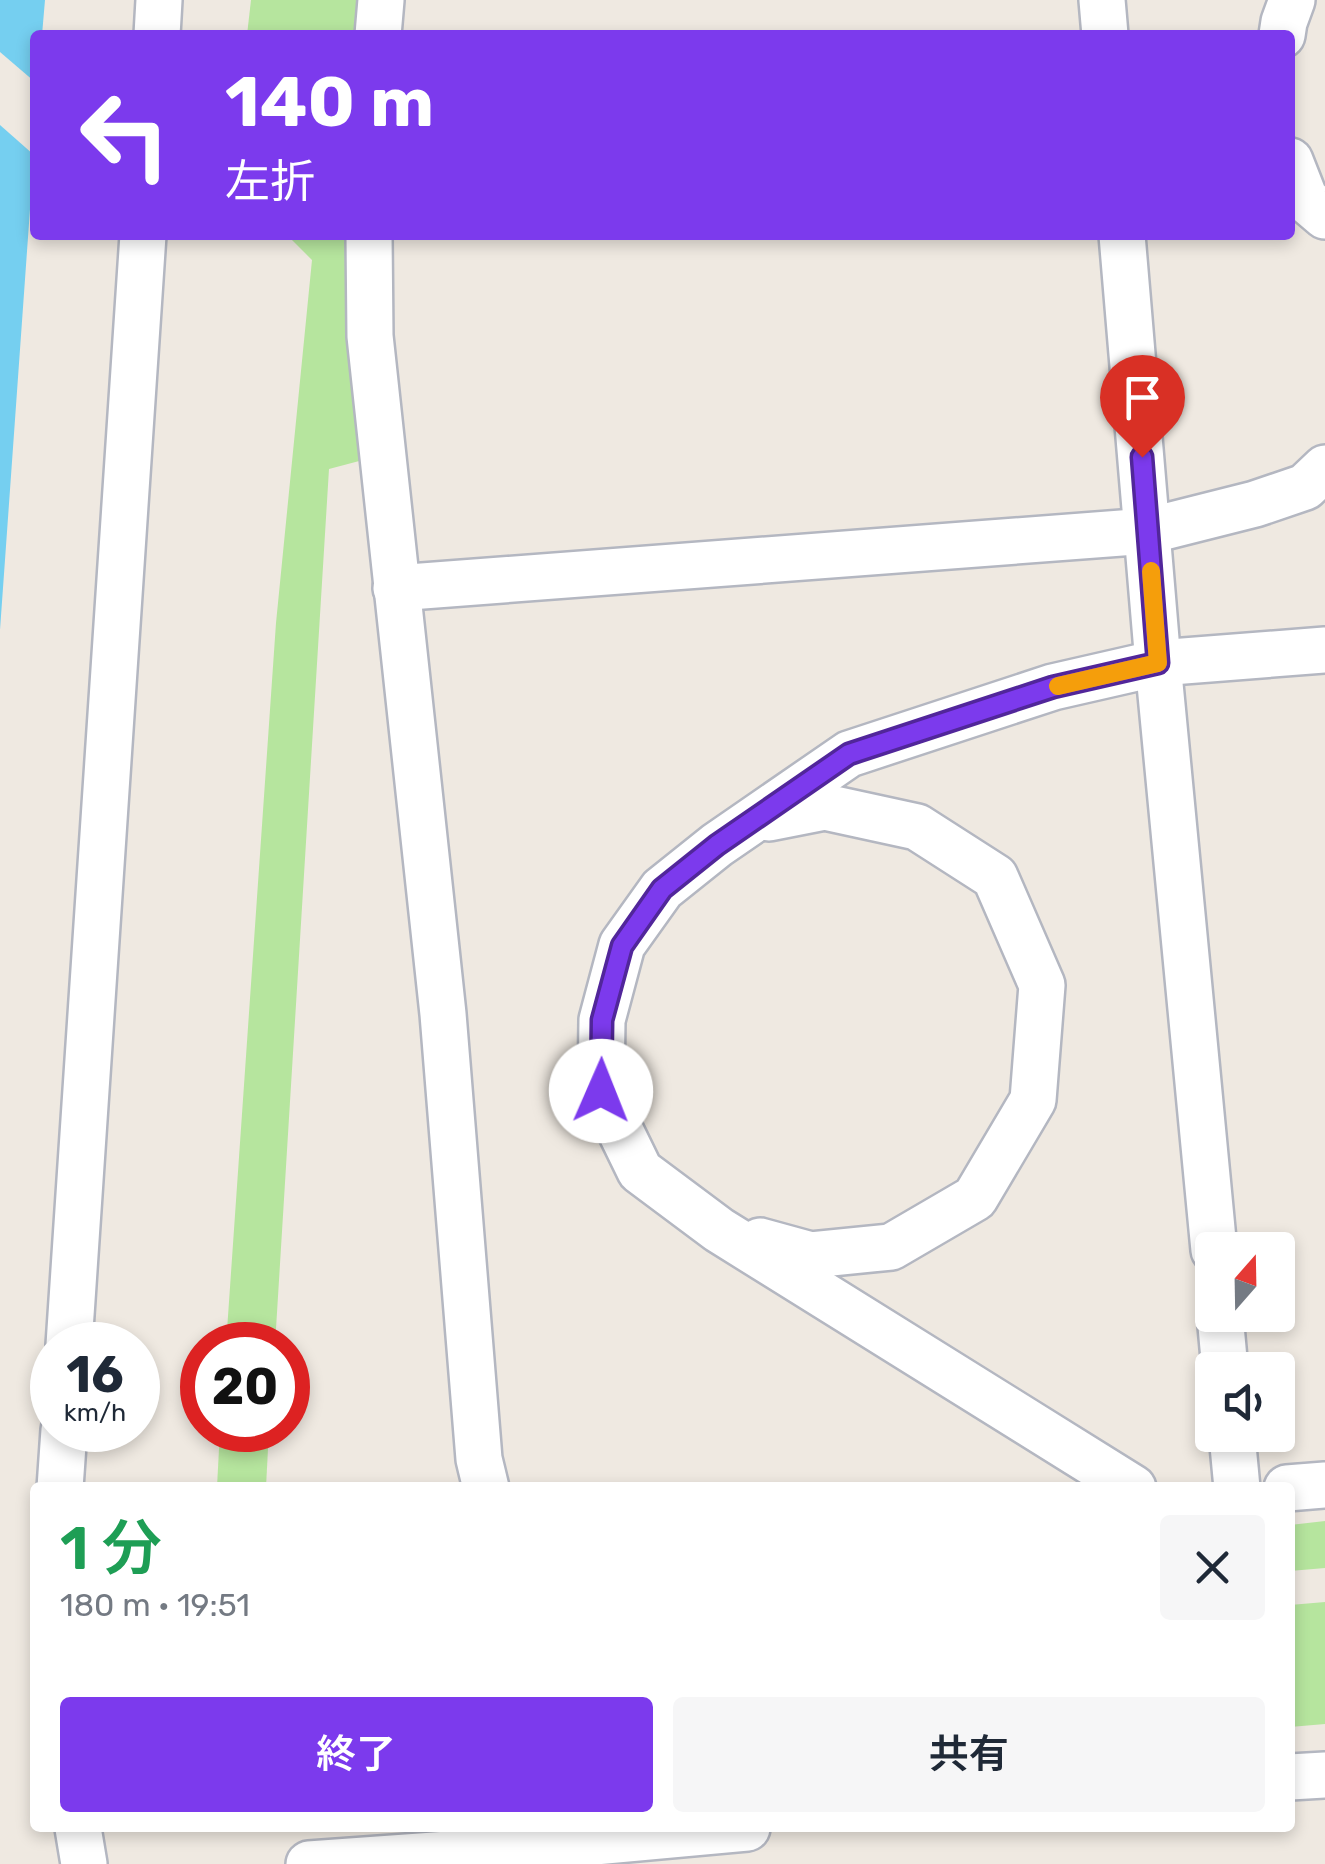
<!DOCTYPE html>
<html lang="ja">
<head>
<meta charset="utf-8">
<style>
	:root { --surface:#fff; --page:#f6f6f7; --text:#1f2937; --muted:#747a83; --accent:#7c3aed }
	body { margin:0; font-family:Rubik,"Noto Sans JP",sans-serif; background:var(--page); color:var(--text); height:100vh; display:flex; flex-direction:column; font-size:38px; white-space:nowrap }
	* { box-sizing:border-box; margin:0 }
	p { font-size:32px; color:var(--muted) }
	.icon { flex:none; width:55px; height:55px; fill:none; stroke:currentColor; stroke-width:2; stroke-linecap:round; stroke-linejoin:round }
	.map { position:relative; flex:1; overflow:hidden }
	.sheet { position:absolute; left:30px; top:1482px; width:1265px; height:350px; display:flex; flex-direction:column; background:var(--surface); border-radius:10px; box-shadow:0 5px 15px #0003 }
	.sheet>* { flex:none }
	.banner { position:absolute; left:30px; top:30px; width:1265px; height:210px; border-radius:10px; box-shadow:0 5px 15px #0003; background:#7c3aed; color:#fff; overflow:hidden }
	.needle { width:65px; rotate:20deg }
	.buttons { position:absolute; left:1195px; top:1232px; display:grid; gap:20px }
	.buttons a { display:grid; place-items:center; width:100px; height:100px; border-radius:10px; background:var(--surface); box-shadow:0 5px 15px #0003; font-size:50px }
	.speed { position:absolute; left:30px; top:1322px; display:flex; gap:20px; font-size:50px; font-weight:700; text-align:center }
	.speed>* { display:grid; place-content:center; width:130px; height:130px; border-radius:50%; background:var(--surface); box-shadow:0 5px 15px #0003; line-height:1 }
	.speed small { font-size:25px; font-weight:400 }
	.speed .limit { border:15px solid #d22; background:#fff; color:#111 }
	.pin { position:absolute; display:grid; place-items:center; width:85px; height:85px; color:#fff; margin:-102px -42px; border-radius:50% 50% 50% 0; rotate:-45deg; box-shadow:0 0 10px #0007 }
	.pin .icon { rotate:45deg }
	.me { position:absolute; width:110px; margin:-55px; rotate:1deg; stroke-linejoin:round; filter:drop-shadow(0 0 8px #0008) }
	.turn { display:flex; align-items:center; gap:35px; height:210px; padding:0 30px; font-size:45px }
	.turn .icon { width:130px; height:130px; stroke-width:2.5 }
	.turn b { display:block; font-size:70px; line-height:85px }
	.round { display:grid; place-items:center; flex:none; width:105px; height:105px; border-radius:10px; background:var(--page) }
	.head { display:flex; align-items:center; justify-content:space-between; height:170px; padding:0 30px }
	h1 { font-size:60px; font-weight:600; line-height:75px; color:#1e9e55 }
	.button { display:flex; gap:20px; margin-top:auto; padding:20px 30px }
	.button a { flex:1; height:115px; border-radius:10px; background:var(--accent); color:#fff; font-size:40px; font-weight:600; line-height:115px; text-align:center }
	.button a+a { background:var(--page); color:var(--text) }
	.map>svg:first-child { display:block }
	.green { fill:#b6e59e }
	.water { fill:#75cff0 }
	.pier { fill:#efe9e1 }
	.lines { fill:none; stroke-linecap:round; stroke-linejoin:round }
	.minor-casing { stroke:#b4b7c1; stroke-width:50 }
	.minor { stroke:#fff; stroke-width:45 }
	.route-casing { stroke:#51269a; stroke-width:25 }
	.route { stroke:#7c3aed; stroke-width:18 }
	.slow { stroke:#f59e0b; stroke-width:18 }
</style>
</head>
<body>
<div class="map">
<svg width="1325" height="1864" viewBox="0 0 1325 1864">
	<rect width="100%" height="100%" fill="#efe9e1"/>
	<g class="green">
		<polygon points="251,0 364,0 362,35 247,35"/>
		<polygon points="287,235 352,235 363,460 329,469 275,1345 226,1345 276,623 312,260"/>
		<polygon points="220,1430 269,1430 266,1487 217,1487"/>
		<polygon points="1325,1521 1325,1568 1290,1571 1290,1525"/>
		<polygon points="1325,1602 1325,1724 1290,1727 1290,1605"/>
	</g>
	<polygon class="water" points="0,0 45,0 42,35 35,35 35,139 0,630"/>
	<polygon class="pier" points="0,52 35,82 34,155 0,125"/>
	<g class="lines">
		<g class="minor-casing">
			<g id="minor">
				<polyline points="1102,0 1105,35"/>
				<polyline points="157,35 159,0"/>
				<polyline points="378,35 381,0"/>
				<polyline points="1282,35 1284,22 1292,0"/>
				<polyline points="1290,161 1305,199 1325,216"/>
				<polyline points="369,235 370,336 443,1014 479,1459 486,1488"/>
				<polyline points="1122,235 1158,663 1214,1250"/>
				<polyline points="396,588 1148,531 1255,504 1305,487 1325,468"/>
				<polyline points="760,1241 811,1255 891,1247 975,1198 1033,1100 1042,985 995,877 917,827 825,807 769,818"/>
				<polyline points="1220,1315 1225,1370"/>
				<polyline points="69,1345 143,235"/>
				<polyline points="1232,1435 1237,1488"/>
				<polyline points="60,1488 64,1430"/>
				<polyline points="1133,1488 719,1230 640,1171 601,1091 602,1020 622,945 662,889 717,845 849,754 1053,687 1158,663 1325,650"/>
				<polyline points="1287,1488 1325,1485"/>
				<polyline points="1290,1777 1325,1775"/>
				<polyline points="78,1828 84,1864"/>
				<polyline points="309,1864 530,1848 747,1828"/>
			</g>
		</g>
		<use href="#minor" class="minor"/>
	</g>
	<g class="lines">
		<g class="route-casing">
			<polyline id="route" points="601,1091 602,1020 622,946 662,889 717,845 849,754 1053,687 1158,663 1142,457"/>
		</g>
		<use href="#route" class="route"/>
		<polyline class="slow" points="1058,686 1158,663 1151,571"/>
	</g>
</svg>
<div class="buttons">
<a><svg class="needle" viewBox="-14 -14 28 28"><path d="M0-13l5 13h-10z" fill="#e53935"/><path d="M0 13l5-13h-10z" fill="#747a83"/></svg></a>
<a><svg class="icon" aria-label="sound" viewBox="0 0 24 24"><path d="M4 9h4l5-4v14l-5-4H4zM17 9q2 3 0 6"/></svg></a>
</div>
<div class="speed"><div>16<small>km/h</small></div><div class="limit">20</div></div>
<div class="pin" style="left:1142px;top:457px;background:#d93025"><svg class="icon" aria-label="arrive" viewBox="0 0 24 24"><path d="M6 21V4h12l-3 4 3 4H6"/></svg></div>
<svg class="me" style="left:601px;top:1091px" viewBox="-20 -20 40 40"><circle r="19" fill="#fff"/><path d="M0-13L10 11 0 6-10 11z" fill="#7c3aed"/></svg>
<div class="banner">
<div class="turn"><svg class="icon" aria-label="left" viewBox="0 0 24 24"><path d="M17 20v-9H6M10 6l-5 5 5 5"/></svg><div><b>140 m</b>左折</div></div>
</div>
<section class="sheet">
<div class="head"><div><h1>1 分</h1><p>180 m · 19:51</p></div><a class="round"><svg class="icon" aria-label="close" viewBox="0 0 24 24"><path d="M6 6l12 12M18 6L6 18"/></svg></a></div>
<div class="button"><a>終了</a><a>共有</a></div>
</section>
</div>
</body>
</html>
